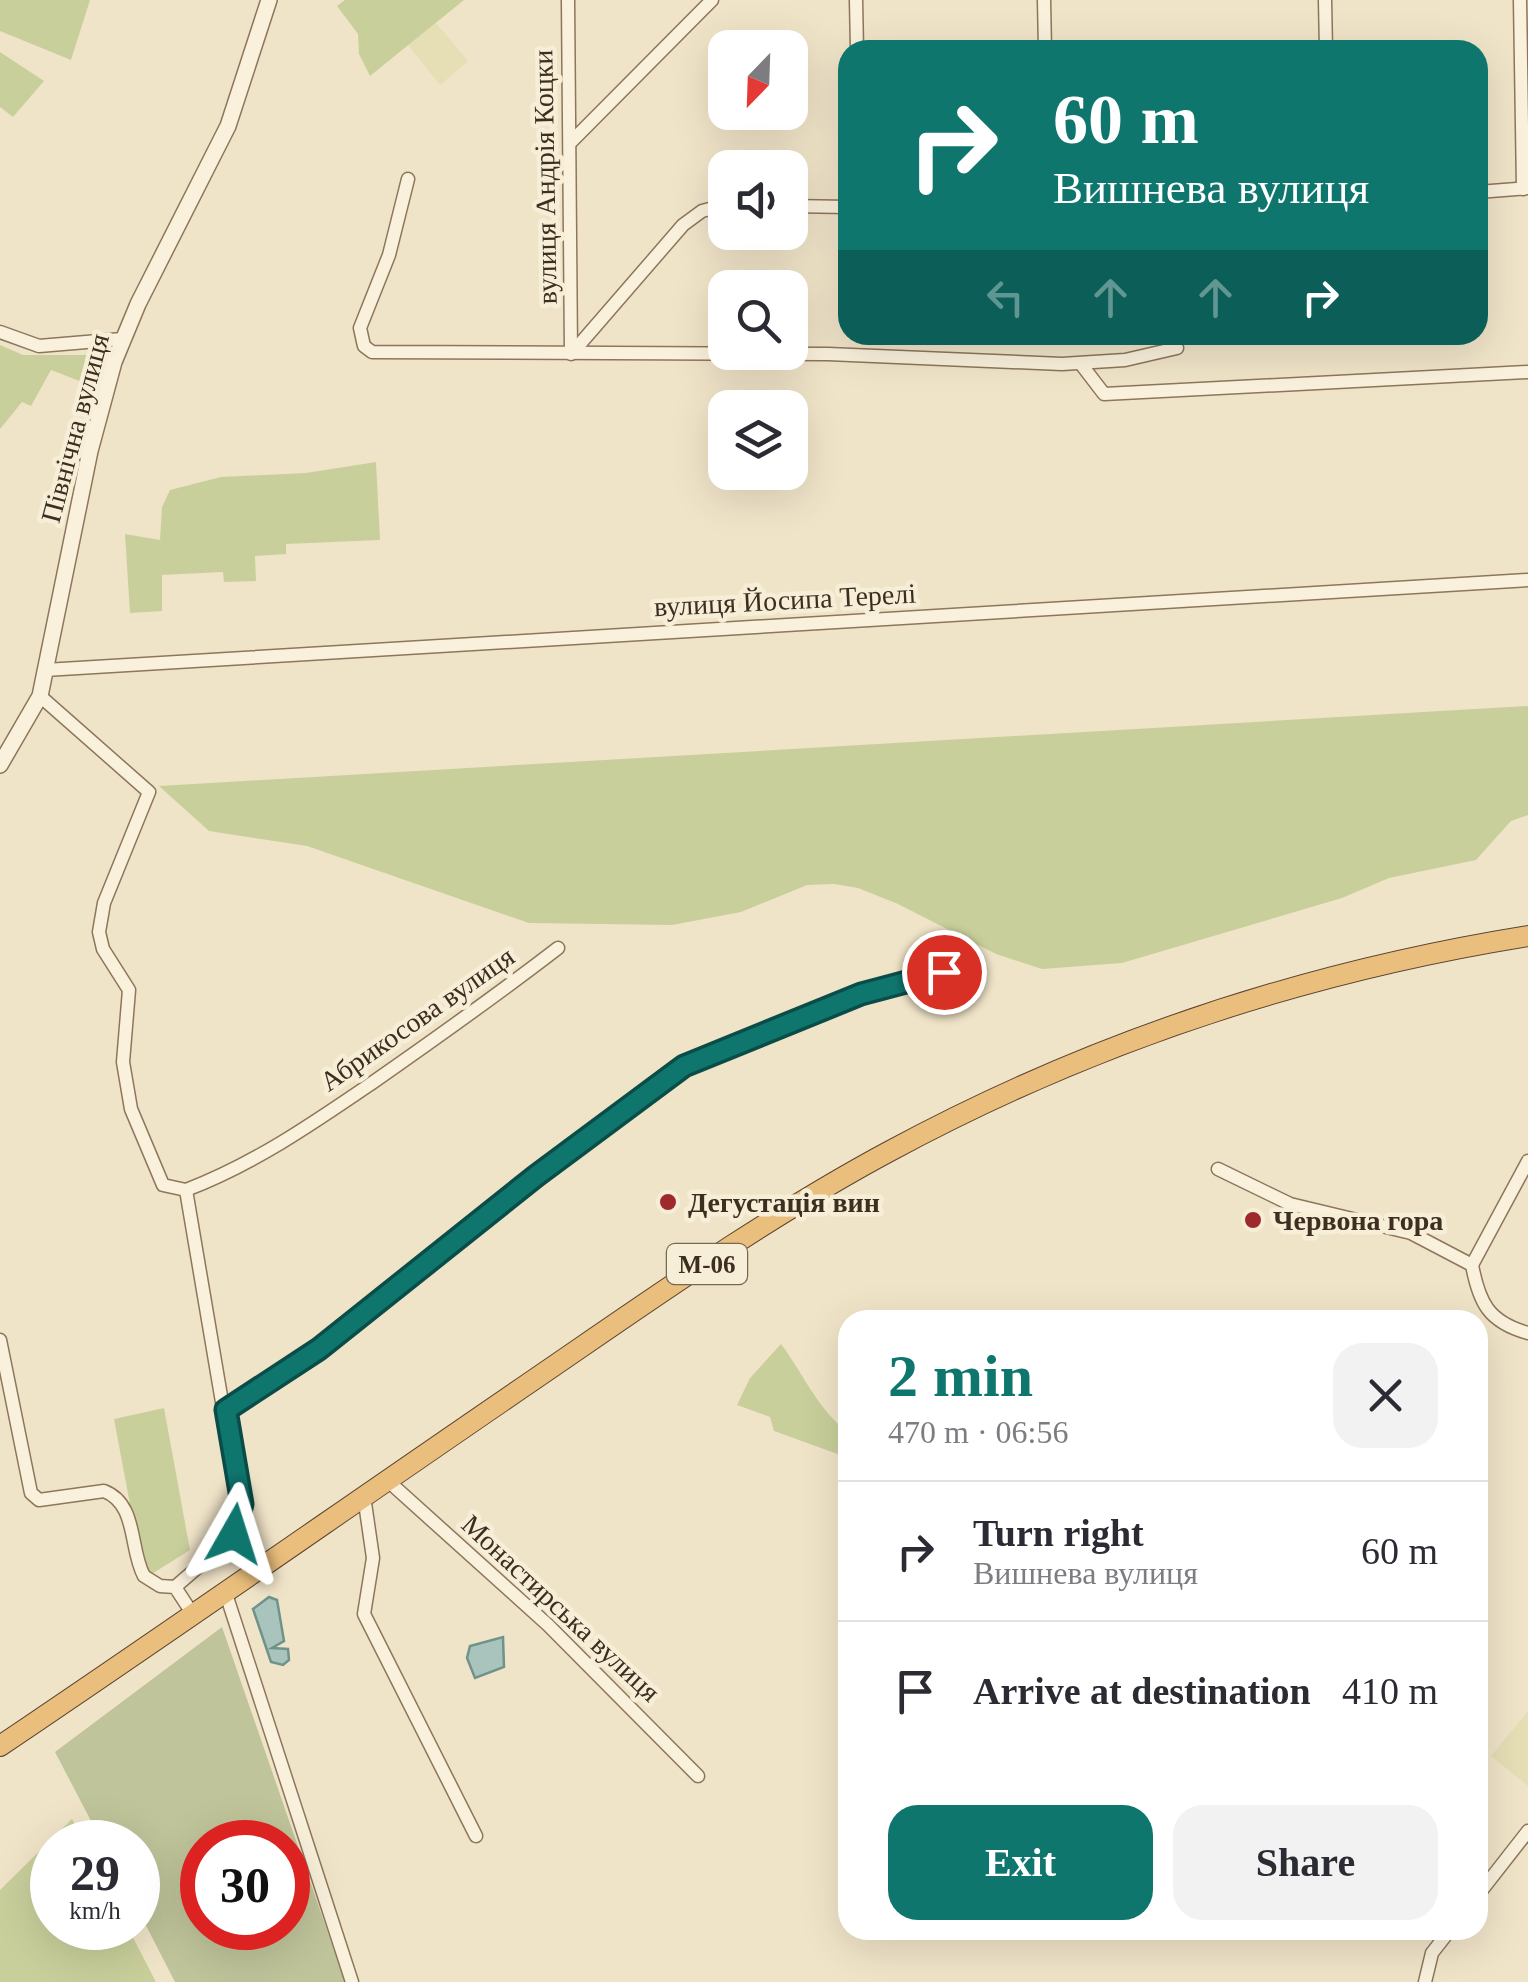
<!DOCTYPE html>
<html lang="en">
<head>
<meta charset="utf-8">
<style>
	:root { --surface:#fff; --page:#f2f2f3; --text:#2b2b33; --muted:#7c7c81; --line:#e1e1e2; --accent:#0f766e }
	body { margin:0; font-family:Georgia,serif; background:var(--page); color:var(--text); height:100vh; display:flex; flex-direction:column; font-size:38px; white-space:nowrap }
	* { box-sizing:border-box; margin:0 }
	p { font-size:32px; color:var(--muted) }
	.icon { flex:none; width:55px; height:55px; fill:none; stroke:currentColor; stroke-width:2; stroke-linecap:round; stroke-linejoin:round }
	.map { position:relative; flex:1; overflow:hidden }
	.side { position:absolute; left:838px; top:1310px; width:650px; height:630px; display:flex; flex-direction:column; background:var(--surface); border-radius:30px; box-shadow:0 10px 40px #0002 }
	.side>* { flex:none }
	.hud { position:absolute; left:838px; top:40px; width:650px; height:305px; border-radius:30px; box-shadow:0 10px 40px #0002; background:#0f766e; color:#fff; overflow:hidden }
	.needle { width:65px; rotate:203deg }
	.buttons { position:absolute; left:708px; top:30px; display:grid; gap:20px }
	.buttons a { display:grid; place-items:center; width:100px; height:100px; border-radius:20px; background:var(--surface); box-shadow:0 10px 40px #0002; font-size:50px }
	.speed { position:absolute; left:30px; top:1820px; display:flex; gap:20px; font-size:50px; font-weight:700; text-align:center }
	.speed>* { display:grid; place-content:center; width:130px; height:130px; border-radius:50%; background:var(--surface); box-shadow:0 10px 40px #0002; line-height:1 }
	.speed small { font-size:25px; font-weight:400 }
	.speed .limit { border:15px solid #d22; background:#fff; color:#111 }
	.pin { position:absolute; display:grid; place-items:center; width:85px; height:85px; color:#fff; margin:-42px; border:5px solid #fff; border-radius:50%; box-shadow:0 2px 10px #0007 }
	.me { position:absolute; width:110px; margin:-55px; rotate:6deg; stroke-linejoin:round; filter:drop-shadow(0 0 8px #0008) }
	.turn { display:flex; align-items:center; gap:35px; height:210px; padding:0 50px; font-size:45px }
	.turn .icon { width:130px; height:130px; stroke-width:2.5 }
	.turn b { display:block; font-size:70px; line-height:85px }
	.lanes { display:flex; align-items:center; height:95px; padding:0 50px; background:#0003; justify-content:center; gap:50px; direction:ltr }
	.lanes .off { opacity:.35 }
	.round { display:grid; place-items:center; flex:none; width:105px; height:105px; border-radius:30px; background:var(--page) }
	.overview { display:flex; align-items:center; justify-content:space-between; height:170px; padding:0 50px }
	h1 { font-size:60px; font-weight:800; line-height:75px; color:var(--accent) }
	.primary-button { display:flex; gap:20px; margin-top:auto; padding:20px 50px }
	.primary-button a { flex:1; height:115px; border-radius:30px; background:var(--accent); color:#fff; font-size:40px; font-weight:800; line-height:115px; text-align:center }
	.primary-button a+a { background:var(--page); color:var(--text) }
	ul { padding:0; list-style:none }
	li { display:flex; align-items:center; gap:30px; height:140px; padding:0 50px; border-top:2px solid var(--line) }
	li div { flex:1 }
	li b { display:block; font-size:38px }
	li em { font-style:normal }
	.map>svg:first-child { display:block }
	.farmland { fill:#e6deb5 }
	.green { fill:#c9cf9b }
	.cemetery { fill:#bfc49a; fill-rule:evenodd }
	.water { fill:#a9c4bc; stroke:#6f938a; stroke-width:2.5 }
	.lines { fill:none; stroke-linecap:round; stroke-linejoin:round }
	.minor-casing { stroke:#8d765c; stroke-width:15 }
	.tertiary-casing { stroke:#8d765c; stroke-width:18 }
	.trunk-casing { stroke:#5b4430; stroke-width:22 }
	.minor { stroke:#faf1dc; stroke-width:12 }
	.tertiary { stroke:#faf1dc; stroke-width:15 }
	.trunk { stroke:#eabe7c; stroke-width:20 }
	.route-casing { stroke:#0a4d48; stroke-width:25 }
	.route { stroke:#0f766e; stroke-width:18 }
	.poi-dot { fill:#9e2a2b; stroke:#f7eed8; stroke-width:4 }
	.labels { text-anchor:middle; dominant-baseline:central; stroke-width:9; stroke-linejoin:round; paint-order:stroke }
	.shield { fill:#f7eed8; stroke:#756857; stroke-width:2.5 }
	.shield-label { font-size:25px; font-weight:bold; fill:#3d2e20 }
	.street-label { font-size:28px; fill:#3d2e20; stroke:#f7eed8 }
	.poi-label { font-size:28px; font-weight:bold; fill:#3d2e20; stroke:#f7eed8; text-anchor:start }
</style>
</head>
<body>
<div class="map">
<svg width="1528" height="1982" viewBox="0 0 1528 1982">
	<rect width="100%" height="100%" fill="#f0e4c8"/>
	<g class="farmland">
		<polygon points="436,23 468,61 440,85 408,45"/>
		<polygon points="1528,1711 1528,1786 1491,1756"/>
	</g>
	<g class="green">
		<polygon points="0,0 90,0 71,60 0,31"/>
		<polygon points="345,0 464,0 370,76 359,54 358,34 337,6"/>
		<polygon points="0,52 44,81 13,117 0,107"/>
		<polygon points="0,345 23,355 100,355 95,387 51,370 31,406 22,402 0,429"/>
		<polygon points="376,462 380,540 286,544 286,554 255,556 256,581 224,582 223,572 162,575 162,611 130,613 125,534 160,540 162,507 170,490 221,477 306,473"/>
		<polygon points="1528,706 1528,815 1511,821 1476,860 1389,878 1342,898 1122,963 1042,969 996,954 898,904 858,888 834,884 807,885 741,912 672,925 529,923 307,846 209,831 159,786"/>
		<path d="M781,1344C803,1373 818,1410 847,1431V1453L843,1456L774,1431L770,1417L737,1405L750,1378Z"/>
		<polygon points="164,1408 190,1550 150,1575 132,1515 114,1419"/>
		<polygon points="72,1819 84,1842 52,1842 52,1928 128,1928 156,1982 0,1982 0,1890"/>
	</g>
	<path class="cemetery" d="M222,1627L345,1982H175L138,1910V1842H102L55,1752ZM288,1842V1928H202V1842Z"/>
	<g class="water">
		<polygon points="269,1597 277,1600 284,1641 272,1648 288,1649 289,1660 283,1665 271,1662 253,1609"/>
		<polygon points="503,1637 504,1667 475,1678 467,1658 470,1646"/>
	</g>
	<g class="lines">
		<g class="minor-casing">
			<g id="minor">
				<polyline points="568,0 571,354"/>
				<polyline points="856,0 857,50"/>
				<polyline points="1044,0 1045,50"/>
				<polyline points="1325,0 1326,50"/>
				<polyline points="1520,0 1523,189"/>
				<polyline points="570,143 712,0"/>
				<polyline points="408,179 389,255 360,328 364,346 372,352 828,354 1062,364 1125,360 1177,348"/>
				<polyline points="1478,192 1528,188"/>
				<polyline points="790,206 848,207"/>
				<polyline points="0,332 39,346 122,339"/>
				<polyline points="573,352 683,225 702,211 725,205"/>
				<polyline points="1081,364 1104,394 1528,372"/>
				<polyline points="45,670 1528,580"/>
				<polyline points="40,696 149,792 104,903 99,932 103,949 129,990 123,1062 131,1109 163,1185 186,1190"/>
				<path d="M1218,1169L1290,1204L1411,1233L1472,1265C1479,1302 1488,1322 1528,1333"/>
				<polyline points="1472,1265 1528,1161"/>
				<path d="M0,1340L31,1493L39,1500L104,1491C138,1504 129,1549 144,1576L160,1586L175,1587L192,1613"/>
				<polyline points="226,1410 319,1349 536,1176 684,1066 861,995 944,972"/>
				<polyline points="387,1480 548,1625 698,1776"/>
				<polyline points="364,1496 373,1558 364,1614 476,1836"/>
				<path d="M175,1587L226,1543L241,1514L186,1190C254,1164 312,1124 372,1083C435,1039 497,995 558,948"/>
				<polyline points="225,1591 352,1982"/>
				<polyline points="1478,1895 1528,1831"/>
				<polyline points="1425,1982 1432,1953 1450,1930"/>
			</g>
		</g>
		<g class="tertiary-casing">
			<polyline id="tertiary" points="0,765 40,696 90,451 114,362 138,304 228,126 269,0"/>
		</g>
		<g class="trunk-casing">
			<path id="trunk" d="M0,1746C177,1627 352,1504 529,1383C646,1303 765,1218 890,1151C1090,1043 1304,972 1528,936"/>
		</g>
		<use href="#minor" class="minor"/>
		<use href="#tertiary" class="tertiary"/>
		<use href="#trunk" class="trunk"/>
	</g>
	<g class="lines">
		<g class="route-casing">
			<polyline id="route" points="234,1534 242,1504 226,1410 319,1349 536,1176 684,1066 861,994 944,972"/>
		</g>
		<use href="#route" class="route"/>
	</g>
	<g class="poi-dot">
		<circle cx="668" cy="1202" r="10"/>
		<circle cx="1253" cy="1220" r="10"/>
	</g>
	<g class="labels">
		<rect class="shield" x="667" y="1244" width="80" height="40" rx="8"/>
		<g class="shield-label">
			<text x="707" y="1264">М-06</text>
		</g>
		<g class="street-label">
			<text transform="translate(545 177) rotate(-91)">вулиця Андрія Коцки</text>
			<text transform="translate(75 428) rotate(-75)">Північна вулиця</text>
			<text transform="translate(785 600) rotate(-3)">вулиця Йосипа Терелі</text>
			<text transform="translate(417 1019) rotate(-35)">Абрикосова вулиця</text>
			<text transform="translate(561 1608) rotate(43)">Монастирська вулиця</text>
		</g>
		<g class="poi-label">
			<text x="688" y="1202">Дегустація вин</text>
			<text x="1273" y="1220">Червона гора</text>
		</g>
	</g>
</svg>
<div class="buttons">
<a><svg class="needle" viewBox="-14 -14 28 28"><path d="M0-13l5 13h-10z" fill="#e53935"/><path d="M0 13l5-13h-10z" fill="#7c7c81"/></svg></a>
<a><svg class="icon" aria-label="sound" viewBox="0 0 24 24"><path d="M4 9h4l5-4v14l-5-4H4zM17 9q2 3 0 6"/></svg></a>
<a><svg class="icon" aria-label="search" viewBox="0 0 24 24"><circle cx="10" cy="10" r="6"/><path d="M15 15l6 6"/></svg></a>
<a><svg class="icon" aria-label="layers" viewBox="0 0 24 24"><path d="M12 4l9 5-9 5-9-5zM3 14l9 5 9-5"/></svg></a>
</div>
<div class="speed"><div>29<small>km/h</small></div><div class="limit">30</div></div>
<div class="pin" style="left:944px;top:972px;background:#d93025"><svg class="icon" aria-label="arrive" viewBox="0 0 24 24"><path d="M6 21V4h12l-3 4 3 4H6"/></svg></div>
<svg class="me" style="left:234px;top:1534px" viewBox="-20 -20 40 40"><path d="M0-17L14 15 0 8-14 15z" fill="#0f766e" stroke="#fff" stroke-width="4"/></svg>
<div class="hud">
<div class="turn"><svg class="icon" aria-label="right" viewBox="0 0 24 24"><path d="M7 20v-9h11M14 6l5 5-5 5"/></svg><div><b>60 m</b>Вишнева вулиця</div></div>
<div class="lanes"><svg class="icon off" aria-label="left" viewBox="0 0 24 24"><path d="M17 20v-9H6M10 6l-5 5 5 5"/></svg><svg class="icon off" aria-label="ahead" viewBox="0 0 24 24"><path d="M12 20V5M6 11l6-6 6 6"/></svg><svg class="icon off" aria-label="ahead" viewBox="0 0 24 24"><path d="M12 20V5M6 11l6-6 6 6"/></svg><svg class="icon" aria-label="right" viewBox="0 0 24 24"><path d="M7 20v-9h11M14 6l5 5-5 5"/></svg></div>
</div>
<section class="side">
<div class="overview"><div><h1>2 min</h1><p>470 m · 06:56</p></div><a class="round"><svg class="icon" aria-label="close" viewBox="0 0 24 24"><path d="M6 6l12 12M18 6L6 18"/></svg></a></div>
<ul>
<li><svg class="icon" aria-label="right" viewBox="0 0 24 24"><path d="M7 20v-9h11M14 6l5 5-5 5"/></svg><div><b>Turn right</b><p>Вишнева вулиця</p></div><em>60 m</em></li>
<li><svg class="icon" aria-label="arrive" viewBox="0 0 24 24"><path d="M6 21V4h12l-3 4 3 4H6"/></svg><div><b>Arrive at destination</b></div><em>410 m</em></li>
</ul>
<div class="primary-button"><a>Exit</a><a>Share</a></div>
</section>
</div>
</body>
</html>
